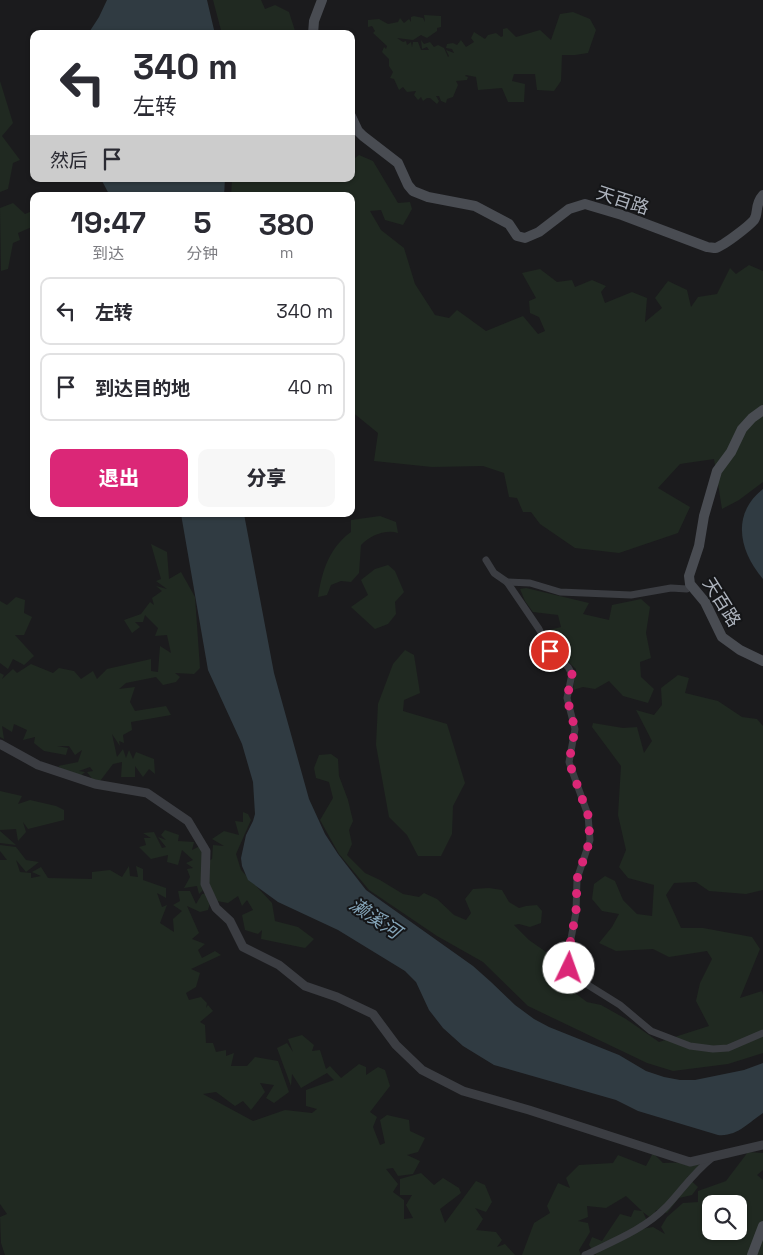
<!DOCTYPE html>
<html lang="zh">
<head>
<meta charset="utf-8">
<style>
	:root { --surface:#fff; --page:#f7f7f7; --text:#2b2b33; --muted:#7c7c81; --line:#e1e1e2; --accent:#db2777 }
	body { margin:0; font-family:"Space Grotesk","Noto Sans SC",sans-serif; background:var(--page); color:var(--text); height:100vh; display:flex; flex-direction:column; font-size:19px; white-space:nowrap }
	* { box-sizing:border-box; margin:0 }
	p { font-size:16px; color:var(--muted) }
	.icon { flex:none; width:28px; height:28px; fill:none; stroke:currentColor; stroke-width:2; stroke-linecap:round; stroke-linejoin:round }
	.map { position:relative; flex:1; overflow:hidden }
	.panel { position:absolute; left:30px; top:192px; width:325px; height:325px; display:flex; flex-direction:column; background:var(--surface); border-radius:10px; box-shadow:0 1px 4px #0004 }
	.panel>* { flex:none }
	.banner { position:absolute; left:30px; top:30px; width:325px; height:152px; border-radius:10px; box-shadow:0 1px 4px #0004; background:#fff; color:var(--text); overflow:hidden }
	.controls { position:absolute; left:702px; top:1195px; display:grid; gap:10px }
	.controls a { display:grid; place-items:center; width:45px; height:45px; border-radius:10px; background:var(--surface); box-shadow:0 1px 4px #0004; font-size:25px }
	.pin { position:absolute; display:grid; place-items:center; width:42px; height:42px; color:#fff; margin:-21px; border:2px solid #fff; border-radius:50%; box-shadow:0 1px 5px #0007 }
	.me { position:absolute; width:55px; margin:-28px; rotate:3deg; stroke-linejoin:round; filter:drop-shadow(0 0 4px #0008) }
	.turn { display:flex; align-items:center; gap:18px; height:105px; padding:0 20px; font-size:22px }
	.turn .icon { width:65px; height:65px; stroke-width:2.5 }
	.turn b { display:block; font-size:35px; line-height:42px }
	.then { display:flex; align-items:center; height:48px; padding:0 20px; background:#0003; gap:10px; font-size:19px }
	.eta { display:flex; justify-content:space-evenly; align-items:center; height:85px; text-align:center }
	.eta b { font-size:30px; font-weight:800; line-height:35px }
	.primary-button { display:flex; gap:10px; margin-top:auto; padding:10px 20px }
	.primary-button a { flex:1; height:58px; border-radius:10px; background:var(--accent); color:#fff; font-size:20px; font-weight:800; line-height:58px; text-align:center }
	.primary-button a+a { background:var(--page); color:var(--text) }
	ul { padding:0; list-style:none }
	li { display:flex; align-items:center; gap:15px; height:68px; margin:0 10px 8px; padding:0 10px; border:2px solid var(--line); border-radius:10px }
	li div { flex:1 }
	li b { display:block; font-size:19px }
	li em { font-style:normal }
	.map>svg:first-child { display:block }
	.green { fill:#202921; fill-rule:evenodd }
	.water { fill:#303b42 }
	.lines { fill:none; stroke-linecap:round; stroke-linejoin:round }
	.minor { stroke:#3b3d42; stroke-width:7 }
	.tertiary { stroke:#3b3d42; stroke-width:9 }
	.secondary { stroke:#494c52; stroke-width:10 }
	.route { stroke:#db2777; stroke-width:9; stroke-dasharray:0 16.2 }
	.labels { text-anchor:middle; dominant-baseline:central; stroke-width:4; stroke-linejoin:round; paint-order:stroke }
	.street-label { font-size:18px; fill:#adb3bd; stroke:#151618 }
	.water-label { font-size:19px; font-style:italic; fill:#84a4b8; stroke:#151618 }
</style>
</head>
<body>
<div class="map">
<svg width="763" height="1255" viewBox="0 0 763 1255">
	<rect width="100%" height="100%" fill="#1b1b1d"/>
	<g class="green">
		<polygon points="213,0 261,0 265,9 275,5 289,12 296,34 222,34"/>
		<polygon points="573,12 590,19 596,30 588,53 575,55 562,55 561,81 554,91 537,90 535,74 514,74 512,81 525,84 524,102 508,102 502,88 478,90 476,77 466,75 465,76 468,77 467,80 456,81 458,85 453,97 447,99 446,103 441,101 439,96 436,96 439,101 437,104 430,98 427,98 423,101 421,97 418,100 414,95 416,91 407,92 403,87 399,90 394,79 390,78 393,72 389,66 389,59 382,52 384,47 386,49 387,46 373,33 375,31 372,26 368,27 368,20 379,19 388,24 398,22 400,18 404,23 409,19 411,22 411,17 414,16 423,18 425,22 424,15 441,16 441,27 437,28 437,31 427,38 421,35 413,40 397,38 403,42 406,41 407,45 411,42 412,47 413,42 418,42 421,50 429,50 427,47 422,49 421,40 424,44 430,42 434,47 438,45 444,48 448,57 449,56 446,50 454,53 452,49 446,48 447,44 453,43 457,45 461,40 466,47 474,42 471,38 474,32 485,39 488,35 496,33 501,37 503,36 503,29 507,28 516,37 540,30 551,40 560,14"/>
		<polygon points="0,81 13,123 2,136 20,160 13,163 8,189 0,192"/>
		<polygon points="359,155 373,161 398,203 410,202 412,209 403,225 385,220 381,210 370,211 381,230 404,248 415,284 435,315 449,318 457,310 486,331 523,316 538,334 545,331 539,317 530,313 529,301 536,298 522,273 540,269 557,282 572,280 575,287 592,280 606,286 601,292 605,303 632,292 647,298 645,322 662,308 655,298 668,281 687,290 691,307 698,297 717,294 730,268 736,274 749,265 763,271 763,482 739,500 722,509 714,459 680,464 658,488 690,507 678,533 619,553 575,548 540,524 531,512 523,512 517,498 509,497 504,473 483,466 432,467 374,461 378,433 351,411 351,196 231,196 232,179 351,179 351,161"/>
		<polygon points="13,203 25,214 32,211 34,226 18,233 20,240 13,243 8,269 1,271 0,208"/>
		<path d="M380,516L396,522L398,533C385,529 370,536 361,545L359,573L351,582L341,581L331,585L327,595L318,597C322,571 329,548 351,532V520Z"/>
		<polygon points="151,544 167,552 169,579 181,572 195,597 200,668 194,674 175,673 180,677 176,682 163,685 156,677 126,683 119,689 135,687 130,702 135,711 166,706 171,715 131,722 132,730 123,735 124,743 119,741 120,746 112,734 117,757 123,749 126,758 129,750 133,759 136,752 154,759 155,774 149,769 143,777 135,766 135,777 121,777 122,762 113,764 97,785 87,772 93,771 90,767 79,771 85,772 76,780 58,766 78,762 82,750 75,755 69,746 57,746 68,748 66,755 44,751 34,743 35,737 23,740 27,730 14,724 12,732 2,726 4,739 0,737 0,673 4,675 2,679 13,669 17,673 31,664 53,673 59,668 74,671 81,679 93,671 97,679 107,669 151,659 151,671 158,672 160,646 171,653 167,635 155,636 158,628 145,615 143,622 135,622 140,627 132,633 124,620 141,614 150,602 154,605 152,598 162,591 156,586 167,589 156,581 161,579"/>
		<polygon points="388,565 395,571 404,592 395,602 396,614 388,624 375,629 351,607 368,595 361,580 375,569"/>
		<polygon points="526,588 589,603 583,614 609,620 612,605 641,599 650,607 646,633 651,658 640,662 641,677 654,689 648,703 623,696 609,681 595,689 583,687 573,690 576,669 553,647 545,631 561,627 558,615 533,612 525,601 520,589"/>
		<polygon points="16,597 25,600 24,613 32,617 24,635 15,635 34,656 24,665 13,659 8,669 0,663 0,601 7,605"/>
		<polygon points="405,650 414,655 420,693 404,700 403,711 447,724 465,783 453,806 452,834 441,856 418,856 407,835 389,817 376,745 378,704 393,664"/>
		<polygon points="678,675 689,678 685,693 718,701 742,717 757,719 763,726 763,890 746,894 709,891 696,882 674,883 666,895 681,928 703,928 752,937 760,949 740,998 762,991 763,995 763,1053 728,1064 673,1071 647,1063 528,1006 483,962 437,936 369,890 339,854 320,820 333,798 329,782 316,778 314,768 319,755 331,754 338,759 339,776 348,800 353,821 349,830 352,844 347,855 365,873 380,880 403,894 419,897 424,893 437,899 454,915 466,920 471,913 465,899 473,889 489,888 502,890 509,902 519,908 526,906 537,905 542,911 541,923 530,927 519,924 514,925 529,940 546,952 569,977 571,990 587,1002 601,1005 626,1019 659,1042 709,1026 696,1001 700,983 712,959 707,951 669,957 653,949 616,951 599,943 612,927 619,914 602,911 592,899 594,884 605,876 615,881 623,900 637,914 652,916 654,885 628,878 619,867 626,850 618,815 621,766 592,727 593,723 623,728 637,727 644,753 652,741 636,710 654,715 662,705 661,688"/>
		<polygon points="0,791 22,796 18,804 30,800 56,806 64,810 64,820 28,829 23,822 26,832 18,841 16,829 0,830"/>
		<polygon points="243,812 248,814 251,820 236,854 241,870 272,903 275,921 298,927 314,939 305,948 261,939 262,930 258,934 245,930 242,915 253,910 247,900 242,906 238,896 228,903 211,900 208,910 200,912 187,906 199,933 192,939 205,944 198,950 202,958 215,951 221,955 191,969 200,973 196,987 186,993 189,1000 201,997 207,1003 206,1008 208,1005 213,1011 200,1022 205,1025 206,1043 213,1043 216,1052 226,1050 226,1056 234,1053 231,1066 247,1066 255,1057 278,1061 289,1092 274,1103 266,1098 274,1085 260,1083 265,1092 251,1110 243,1101 235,1106 216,1092 203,1094 253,1121 285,1110 312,1113 317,1109 306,1106 306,1090 334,1080 327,1073 301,1088 292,1074 291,1086 277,1048 287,1043 293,1052 288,1039 302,1035 314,1045 312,1051 320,1050 326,1069 330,1066 341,1078 359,1064 366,1067 366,1075 378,1067 385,1070 390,1086 370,1112 377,1117 373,1127 380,1145 385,1143 380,1120 387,1115 409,1120 410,1131 425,1138 418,1152 407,1155 420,1161 413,1174 398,1176 393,1168 386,1169 398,1184 393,1192 404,1200 404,1219 413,1218 406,1205 412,1195 400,1195 400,1179 421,1173 434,1185 443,1178 459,1188 461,1193 440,1209 445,1223 476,1181 485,1185 492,1202 486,1212 475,1208 483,1219 476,1230 496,1232 502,1240 497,1247 505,1244 515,1255 5,1255 1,1243 0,1217 7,1214 0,1204 0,860 7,860 0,851 0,845 16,847 26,860 39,862 26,872 16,860 20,872 31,873 31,878 41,876 32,872 41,867 48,878 92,879 92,872 110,870 122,877 129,866 130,876 138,877 136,866 143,869 143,880 166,888 166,898 157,893 162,907 167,905 160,923 174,932 173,919 182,911 173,905 180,901 178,891 190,891 196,904 202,894 211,893 206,887 199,894 197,886 184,888 190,877 187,869 193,868 186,863 193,860 182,850 178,865 167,862 168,855 151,859 139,847 146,845 144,838 151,838 143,833 154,832 162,848 166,847 158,837 166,840 161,835 165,830 179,835 178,841 194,842 192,850 202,845 202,865 212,859 213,845 224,846 212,839 224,831 239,835 235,821 243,822"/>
		<polygon points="0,831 16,845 0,843"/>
		<path d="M748,1152L763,1153V1170L757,1175L763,1180V1255H596L589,1245L592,1237L602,1241L620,1214L631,1217L634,1210L642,1211L626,1196L606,1208L587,1206L588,1217L578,1221L588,1223L590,1232L579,1250L581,1255H522L534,1223L550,1213L547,1206L558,1183L570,1188L566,1178L579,1165L613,1163L618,1155L646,1166L653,1153L663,1163L698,1162L701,1169L687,1177L698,1187L692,1195L679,1198L667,1213L656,1210L652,1219L643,1212L647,1221L641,1229L653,1227L665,1234L661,1227L667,1217L683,1203L698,1202V1191L726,1181ZM711,1204H739V1231H711Z"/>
	</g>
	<g class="water">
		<polygon points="107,0 207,0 215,34 88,34 99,17"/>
		<polygon points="101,179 225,179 224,196 110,196"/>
		<path d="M763,489V579C739,551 731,514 763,489Z"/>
		<path d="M181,514H244L274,673L309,799L325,834L338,854L366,890L473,966L491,982L515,1005L534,1019L549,1027L619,1055L646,1071L664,1077L680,1080H695L744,1070L763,1063V1113C749,1122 737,1137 718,1135L638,1111L616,1100L494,1065L463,1046L443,1028L429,1010L416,982L405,971L338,930L278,902L248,880L242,866L241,858L246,835L253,821L255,814L253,782L242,744L208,670Z"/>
	</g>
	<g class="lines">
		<g class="minor">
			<polyline points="486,560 494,573 507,582 530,583 560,592 631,595 671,588 687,589 690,584"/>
			<polyline points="507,582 539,629 550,651 568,667 572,674 567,698 575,729 569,762 588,815 590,840 577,879 576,912 567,960 569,968 580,980 620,1005 651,1031 690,1046 713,1049 728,1048 763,1033"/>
			<path d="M585,1255C614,1241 645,1229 667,1206C683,1189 693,1173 712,1158"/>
		</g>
		<polyline class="tertiary" points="0,744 38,765 95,784 147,793 188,821 206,851 205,884 216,908 230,921 243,947 279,965 305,986 337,997 373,1014 396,1045 422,1070 463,1091 529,1110 690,1162 763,1145"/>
		<g class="secondary">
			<polyline points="313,34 314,21 322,0"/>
			<path d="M351,116L358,131L363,136L398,163L408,185L413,191L428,197L475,206L509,224L517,236L525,238L539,232L569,209L585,204L622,215L707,247C708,247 714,248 715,248C722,247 749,226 754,220C759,213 754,205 763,195"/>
			<polyline points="763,410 752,418 742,429 731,452 717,471 704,516 699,546 689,576 690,584 705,602 722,637 740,650 763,661"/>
			<polyline points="752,1255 763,1226"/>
		</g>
	</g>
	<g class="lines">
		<polyline class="route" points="550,651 568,667 572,674 567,698 575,729 569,762 588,815 590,840 577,879 576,912 567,960 569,968"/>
	</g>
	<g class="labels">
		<g class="street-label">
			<text transform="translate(623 200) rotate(18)">天百路</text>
			<text transform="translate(722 602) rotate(58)">天百路</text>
		</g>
		<g class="water-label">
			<text transform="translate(375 918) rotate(34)">濑溪河</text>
		</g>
	</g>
</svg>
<div class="controls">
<a><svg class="icon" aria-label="search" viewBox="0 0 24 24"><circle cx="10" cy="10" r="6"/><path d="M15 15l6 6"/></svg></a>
</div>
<div class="pin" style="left:550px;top:651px;background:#d93025"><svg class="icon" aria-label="arrive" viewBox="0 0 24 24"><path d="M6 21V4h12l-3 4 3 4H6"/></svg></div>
<svg class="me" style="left:569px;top:968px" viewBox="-20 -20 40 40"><circle r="19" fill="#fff"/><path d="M0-13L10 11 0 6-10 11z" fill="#db2777"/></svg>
<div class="banner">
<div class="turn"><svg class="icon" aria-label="left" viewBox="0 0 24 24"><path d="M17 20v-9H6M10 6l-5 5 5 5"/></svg><div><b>340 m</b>左转</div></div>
<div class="then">然后<svg class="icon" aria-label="arrive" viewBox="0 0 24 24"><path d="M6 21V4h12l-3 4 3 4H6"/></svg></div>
</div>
<section class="panel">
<div class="eta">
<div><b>19:47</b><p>到达</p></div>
<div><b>5</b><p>分钟</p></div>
<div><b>380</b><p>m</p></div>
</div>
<ul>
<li><svg class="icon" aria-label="left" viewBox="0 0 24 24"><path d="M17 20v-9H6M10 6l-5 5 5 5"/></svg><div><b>左转</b></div><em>340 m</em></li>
<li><svg class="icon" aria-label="arrive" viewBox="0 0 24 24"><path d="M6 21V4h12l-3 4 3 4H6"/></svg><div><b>到达目的地</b></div><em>40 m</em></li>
</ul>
<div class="primary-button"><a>退出</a><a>分享</a></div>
</section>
</div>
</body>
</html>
